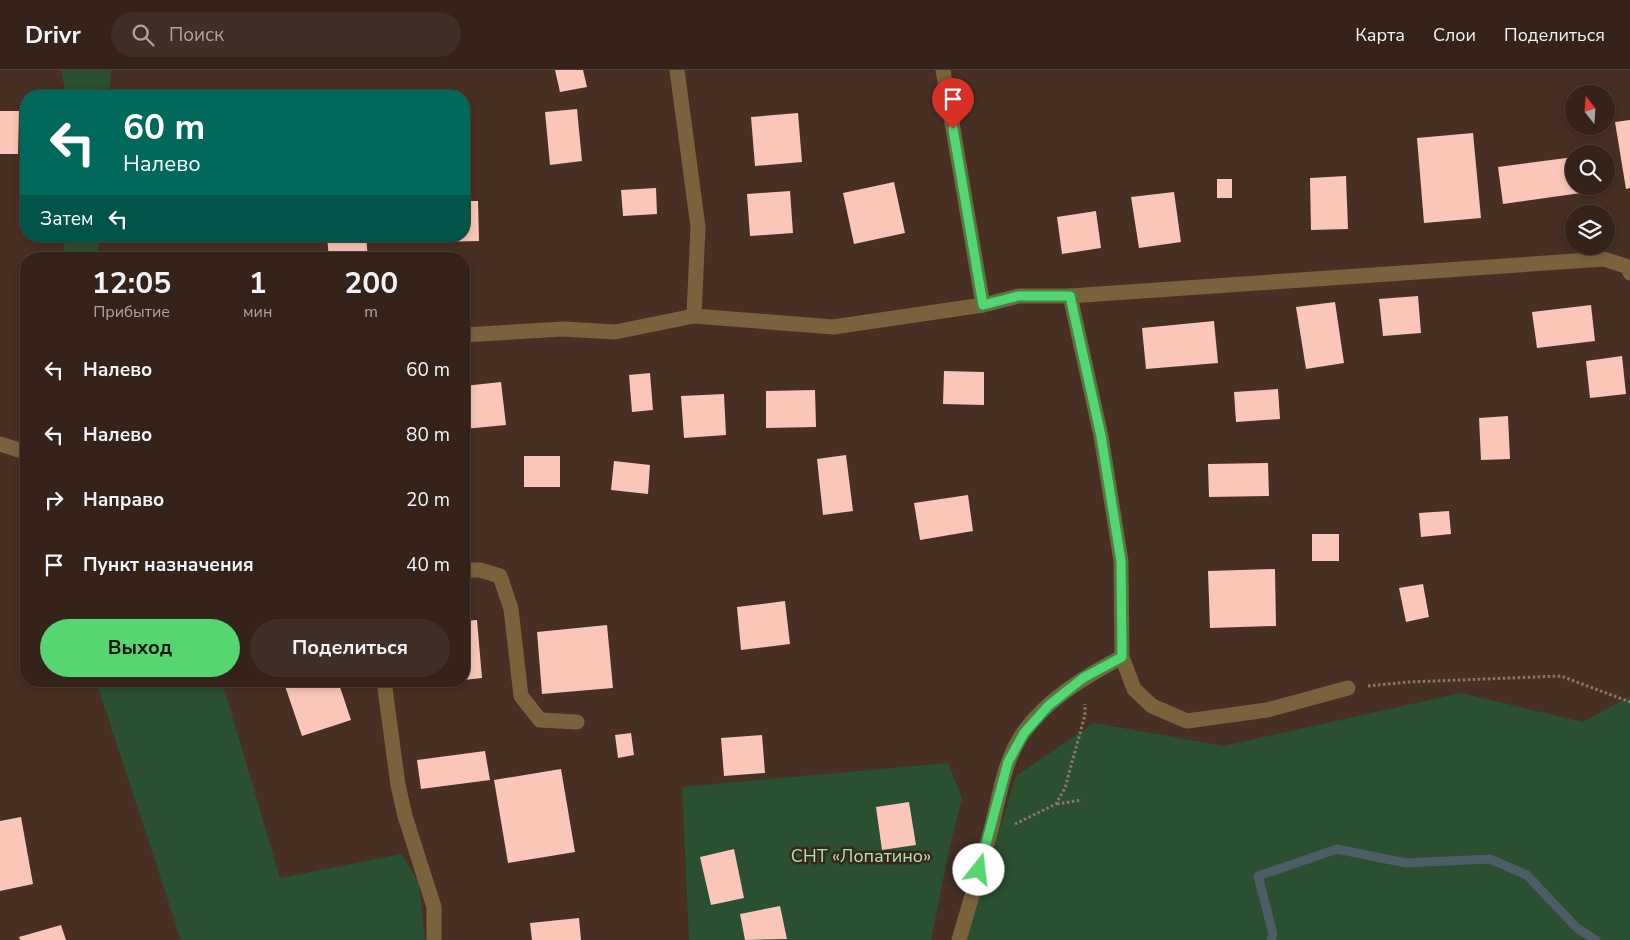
<!DOCTYPE html>
<html lang="ru">
<head>
<meta charset="utf-8">
<style>
	:root { --surface:#35231a; --page:#402f27; --text:#f1f3f6; --muted:#aaa4a2; --line:#4f4039; --accent:#56d671 }
	body { margin:0; font-family:"Nunito Sans",sans-serif; background:var(--page); color:var(--text); height:100vh; display:flex; flex-direction:column; font-size:19px; white-space:nowrap }
	* { box-sizing:border-box; margin:0 }
	p { font-size:16px; color:var(--muted) }
	.icon { flex:none; width:28px; height:28px; fill:none; stroke:currentColor; stroke-width:2; stroke-linecap:round; stroke-linejoin:round }
	.map { position:relative; flex:1; overflow:hidden }
	.details { position:absolute; left:20px; top:182px; width:450px; height:435px; display:flex; flex-direction:column; background:var(--surface); border-radius:20px; box-shadow:0 2px 8px #0003,0 0 0 1px var(--line) }
	.details>* { flex:none }
	.top-card { position:absolute; left:20px; top:20px; width:450px; height:152px; border-radius:20px; box-shadow:0 2px 8px #0003,0 0 0 1px var(--line); background:#00695c; color:#fff; overflow:hidden }
	.needle { width:32px; rotate:343deg }
	.tools { position:absolute; left:1565px; top:15px; display:grid; gap:10px }
	.tools a { display:grid; place-items:center; width:50px; height:50px; border-radius:50%; background:var(--surface); box-shadow:0 2px 8px #0003,0 0 0 1px var(--line); font-size:25px }
	.pin { position:absolute; display:grid; place-items:center; width:42px; height:42px; color:#fff; margin:-51px -21px; border-radius:50% 50% 50% 0; rotate:-45deg; box-shadow:0 0 5px #0007 }
	.pin .icon { rotate:45deg }
	.me { position:absolute; width:55px; margin:-28px; rotate:16deg; stroke-linejoin:round; filter:drop-shadow(0 0 4px #0008) }
	.turn { display:flex; align-items:center; gap:18px; height:105px; padding:0 20px; font-size:22px }
	.turn .icon { width:65px; height:65px; stroke-width:2.5 }
	.turn b { display:block; font-size:35px; line-height:42px }
	.then { display:flex; align-items:center; height:48px; padding:0 20px; background:#0003; gap:10px; font-size:19px }
	.eta { display:flex; justify-content:space-evenly; align-items:center; height:85px; text-align:center }
	.eta b { font-size:30px; font-weight:700; line-height:35px }
	.cta { display:flex; gap:10px; margin-top:auto; padding:10px 20px }
	.cta a { flex:1; height:58px; border-radius:30px; background:var(--accent); color:#111; font-size:20px; font-weight:700; line-height:58px; text-align:center }
	.cta a+a { background:var(--page); color:var(--text) }
	ul { padding:0; list-style:none }
	li { display:flex; align-items:center; gap:15px; height:65px; padding:0 20px }
	li div { flex:1 }
	li b { display:block; font-size:19px }
	li em { font-style:normal }
	header { display:flex; align-items:center; gap:30px; box-sizing:border-box; height:70px; padding:0 25px; background:var(--surface); border-bottom:1px solid var(--line) }
	header strong { font-size:24px }
	nav { display:flex; gap:28px; margin-inline-start:auto; font-size:18px }
	.search { width:350px; height:45px; background:var(--page); display:flex; align-items:center; gap:12px; box-sizing:border-box; padding:0 18px; border-radius:28px; color:var(--muted); font-size:19px }
	.map>svg:first-child { display:block }
	.green { fill:#2a4f31 }
	.lines { fill:none; stroke-linecap:round; stroke-linejoin:round }
	.stream { stroke:#4c5d65; stroke-width:9 }
	.building { fill:#f9c6b7 }
	.path { stroke:#8b766c; stroke-width:3; stroke-dasharray:2.5 2.5; stroke-linecap:butt }
	.minor { stroke:#7a633c; stroke-width:15 }
	.route-casing { stroke:#388b49; stroke-width:12 }
	.route { stroke:#56d671; stroke-width:9 }
	.labels { text-anchor:middle; stroke-width:5; stroke-linejoin:round; paint-order:stroke }
	.park-label { font-size:18px; fill:#a4eaaf; stroke:#3c2519 }
</style>
</head>
<body>
<header>
<strong>Drivr</strong>
<div class="search"><svg class="icon" aria-label="search" viewBox="0 0 24 24"><circle cx="10" cy="10" r="6"/><path d="M15 15l6 6"/></svg>Поиск</div>
<nav><a>Карта</a><a>Слои</a><a>Поделиться</a></nav>
</header>
<div class="map">
<svg width="1630" height="870" viewBox="0 0 1630 870">
	<rect width="100%" height="100%" fill="#472f23"/>
	<!-- green -->
	<g class="green">
		<polygon points="61,0 111,0 109,26 66,26"/>
		<polygon points="66,166 99,166 97,189 61,189"/>
		<polygon points="96,611 222,611 280,808 401,784 419,812 425,870 181,870"/>
		<polygon points="1461,623 1583,652 1630,626 1630,870 965,870 1016,706 1094,653 1224,676"/>
		<polygon points="948,693 962,728 949,781 931,870 689,870 682,717"/>
	</g>
	<g class="lines">
		<!-- stream -->
		<polyline class="stream" points="1271,870 1273,864 1258,806 1337,779 1406,793 1490,789 1527,805 1577,858 1596,870"/>
	</g>
	<!-- building -->
	<g class="building">
		<polygon points="555,0 583,0 587,17 560,22"/>
		<polygon points="577,39 582,91 550,95 545,42"/>
		<polygon points="0,41 19,41 18,84 0,84"/>
		<polygon points="798,43 802,92 755,96 751,47"/>
		<polygon points="1630,50 1630,118 1626,119 1615,52"/>
		<polygon points="1473,63 1481,148 1424,153 1417,68"/>
		<polygon points="1574,87 1574,116 1580,116 1581,123 1503,134 1498,97"/>
		<polygon points="1346,106 1348,159 1311,160 1310,108"/>
		<rect x="1217" y="109" width="15" height="19"/>
		<polygon points="894,112 905,163 854,174 843,123"/>
		<polygon points="656,118 657,144 623,146 621,120"/>
		<polygon points="790,121 793,163 750,166 747,124"/>
		<polygon points="1174,122 1181,172 1139,178 1131,127"/>
		<polygon points="464,131 478,131 479,171 396,173 396,166 464,166"/>
		<polygon points="1096,141 1101,178 1062,184 1057,147"/>
		<polygon points="327,166 366,166 368,189 329,189"/>
		<polygon points="275,186 275,189 246,189 246,187"/>
		<polygon points="1418,226 1421,263 1383,266 1379,229"/>
		<polygon points="1335,232 1344,293 1306,299 1296,237"/>
		<polygon points="1591,235 1595,271 1537,278 1532,242"/>
		<polygon points="1214,251 1218,293 1146,299 1142,258"/>
		<polygon points="1622,286 1626,324 1590,328 1586,291"/>
		<polygon points="944,301 984,302 984,335 943,334"/>
		<polygon points="650,303 653,340 632,342 629,305"/>
		<polygon points="501,312 506,355 464,359 464,316"/>
		<polygon points="1278,319 1280,349 1236,352 1234,322"/>
		<polygon points="815,320 816,357 766,358 766,321"/>
		<polygon points="724,324 726,365 684,368 681,326"/>
		<polygon points="1508,346 1510,389 1481,390 1479,348"/>
		<polygon points="846,385 853,441 823,445 817,389"/>
		<rect x="524" y="386" width="36" height="31"/>
		<polygon points="614,391 650,395 648,424 611,420"/>
		<polygon points="1268,393 1269,426 1209,427 1208,394"/>
		<polygon points="968,425 973,461 920,470 914,433"/>
		<polygon points="1449,441 1451,464 1421,467 1419,443"/>
		<rect x="1312" y="464" width="27" height="27"/>
		<polygon points="1275,499 1276,556 1210,558 1208,501"/>
		<polygon points="1423,514 1429,547 1406,552 1399,518"/>
		<polygon points="785,531 790,574 741,580 737,537"/>
		<polygon points="477,550 482,608 464,610 464,551"/>
		<polygon points="607,555 613,618 542,624 537,562"/>
		<polygon points="299,611 338,611 351,650 302,666 285,616"/>
		<polygon points="631,663 634,685 618,688 615,665"/>
		<polygon points="762,665 765,703 724,706 721,668"/>
		<polygon points="485,681 490,710 421,719 417,690"/>
		<polygon points="561,699 575,782 508,793 494,710"/>
		<polygon points="909,732 916,775 882,780 876,737"/>
		<polygon points="21,747 33,814 0,821 0,751"/>
		<polygon points="734,779 744,828 711,835 700,787"/>
		<polygon points="780,836 787,869 745,870 740,844"/>
		<polygon points="579,848 581,870 532,870 530,853"/>
		<polygon points="61,855 66,870 20,870 19,867"/>
	</g>
	<g class="lines">
		<!-- path -->
		<g class="path">
			<polyline points="1368,616 1409,612 1561,606 1630,632"/>
			<polyline points="1057,734 1082,730"/>
			<polyline points="1015,754 1056,734 1065,718 1085,645 1085,634"/>
		</g>
		<!-- minor -->
		<g class="minor">
			<polyline points="677,0 698,157 694,246"/>
			<polyline points="943,0 983,235"/>
			<polyline points="1070,226 1101,366 1121,491 1122,587"/>
			<polyline points="464,265 563,259 615,262 694,246 833,257 983,235 1019,226 1070,226 1604,189 1628,197 1630,203"/>
			<polyline points="0,374 19,380 26,381"/>
			<polyline points="464,500 480,500 500,506 511,539 521,626 540,650 577,652"/>
			<polyline points="384,611 398,715 405,746 434,837 434,870"/>
			<path d="M959,870c10,-35 21,-71 31,-106 9,-34 13,-72 33,-101 24,-34 63,-57 99,-76l12,32 18,17 35,15 80,-11 81,-22"/>
		</g>
	</g>
	<g class="lines">
		<defs>
			<polyline id="route" points="953,59 983,235 1018,226 1070,226 1101,366 1121,491 1122,587 1083,608 1048,636 1024,663 1008,692 979,800"/>
		</defs>
		<!-- route casing -->
		<use href="#route" class="route-casing"/>
		<!-- route -->
		<use href="#route" class="route"/>
	</g>
	<g class="labels">
		<!-- park labels -->
		<g class="park-label">
			<text x="861" y="792">СНТ «Лопатино»</text>
		</g>
	</g>
</svg>
<div class="tools">
<a><svg class="needle" viewBox="-14 -14 28 28"><path d="M0-13l5 13h-10z" fill="#e53935"/><path d="M0 13l5-13h-10z" fill="#aaa4a2"/></svg></a>
<a><svg class="icon" aria-label="search" viewBox="0 0 24 24"><circle cx="10" cy="10" r="6"/><path d="M15 15l6 6"/></svg></a>
<a><svg class="icon" aria-label="layers" viewBox="0 0 24 24"><path d="M12 4l9 5-9 5-9-5zM3 14l9 5 9-5"/></svg></a>
</div>
<div class="pin" style="left:953px;top:59px;background:#d93025"><svg class="icon" aria-label="arrive" viewBox="0 0 24 24"><path d="M6 21V4h12l-3 4 3 4H6"/></svg></div>
<svg class="me" style="left:979px;top:800px" viewBox="-20 -20 40 40"><circle r="19" fill="#fff"/><path d="M0-13L10 11 0 6-10 11z" fill="#56d671"/></svg>
<div class="top-card">
<div class="turn"><svg class="icon" aria-label="left" viewBox="0 0 24 24"><path d="M17 20v-9H6M10 6l-5 5 5 5"/></svg><div><b>60 m</b>Налево</div></div>
<div class="then">Затем<svg class="icon" aria-label="left" viewBox="0 0 24 24"><path d="M17 20v-9H6M10 6l-5 5 5 5"/></svg></div>
</div>
<section class="details">
<div class="eta">
<div><b>12:05</b><p>Прибытие</p></div>
<div><b>1</b><p>мин</p></div>
<div><b>200</b><p>m</p></div>
</div>
<ul>
<li><svg class="icon" aria-label="left" viewBox="0 0 24 24"><path d="M17 20v-9H6M10 6l-5 5 5 5"/></svg><div><b>Налево</b></div><em>60 m</em></li>
<li><svg class="icon" aria-label="left" viewBox="0 0 24 24"><path d="M17 20v-9H6M10 6l-5 5 5 5"/></svg><div><b>Налево</b></div><em>80 m</em></li>
<li><svg class="icon" aria-label="right" viewBox="0 0 24 24"><path d="M7 20v-9h11M14 6l5 5-5 5"/></svg><div><b>Направо</b></div><em>20 m</em></li>
<li><svg class="icon" aria-label="arrive" viewBox="0 0 24 24"><path d="M6 21V4h12l-3 4 3 4H6"/></svg><div><b>Пункт назначения</b></div><em>40 m</em></li>
</ul>
<div class="cta"><a>Выход</a><a>Поделиться</a></div>
</section>
</div>
</body>
</html>
